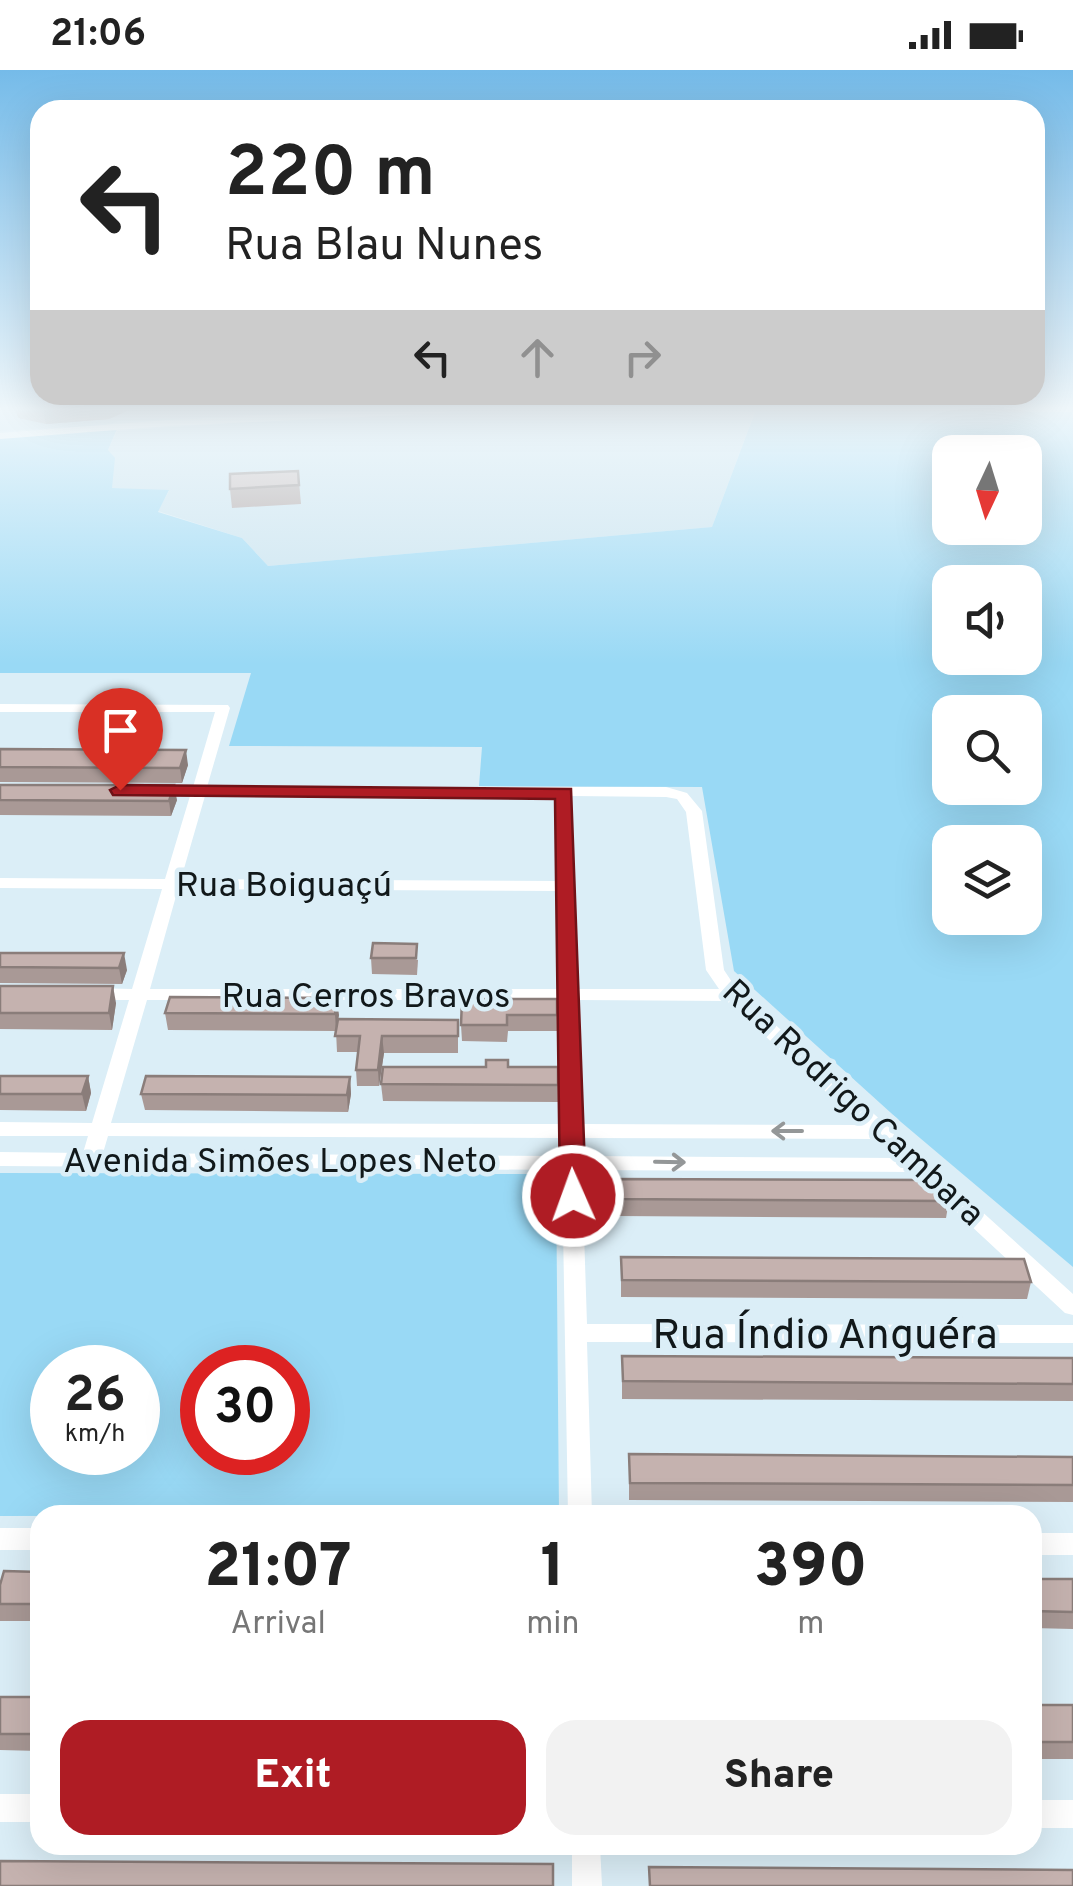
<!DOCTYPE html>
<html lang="en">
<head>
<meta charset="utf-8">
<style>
	:root { --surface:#fff; --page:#f2f2f2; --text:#222; --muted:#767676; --accent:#af1c24 }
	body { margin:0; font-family:Overpass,sans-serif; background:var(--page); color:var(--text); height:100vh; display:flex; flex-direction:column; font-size:38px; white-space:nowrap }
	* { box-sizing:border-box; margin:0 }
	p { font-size:32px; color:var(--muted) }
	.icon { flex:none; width:55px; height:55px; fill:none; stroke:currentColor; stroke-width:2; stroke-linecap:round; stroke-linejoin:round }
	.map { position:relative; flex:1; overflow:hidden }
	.panel { position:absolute; left:30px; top:1435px; width:1012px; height:350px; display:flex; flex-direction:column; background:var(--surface); border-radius:30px; box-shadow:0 10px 40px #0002 }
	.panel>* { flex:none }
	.banner { position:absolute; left:30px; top:30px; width:1015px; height:305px; border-radius:30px; box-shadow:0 10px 40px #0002; background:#fff; color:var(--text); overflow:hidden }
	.needle { width:65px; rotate:184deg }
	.fabs { position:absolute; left:932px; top:365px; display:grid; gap:20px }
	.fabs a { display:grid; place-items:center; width:110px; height:110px; border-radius:20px; background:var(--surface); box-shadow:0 10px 40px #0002; font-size:50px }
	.speed { position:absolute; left:30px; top:1275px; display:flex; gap:20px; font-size:50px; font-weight:700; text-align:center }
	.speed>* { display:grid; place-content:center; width:130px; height:130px; border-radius:50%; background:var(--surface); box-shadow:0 10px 40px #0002; line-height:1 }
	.speed small { font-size:25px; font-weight:400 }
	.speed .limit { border:15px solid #d22; background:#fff; color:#111 }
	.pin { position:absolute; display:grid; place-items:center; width:85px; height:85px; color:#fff; margin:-102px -42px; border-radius:50% 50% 50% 0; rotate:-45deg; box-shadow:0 0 10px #0007 }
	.pin .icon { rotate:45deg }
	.me { position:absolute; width:110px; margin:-55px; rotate:358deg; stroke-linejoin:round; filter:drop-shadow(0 0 8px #0008) }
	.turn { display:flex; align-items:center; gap:35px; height:210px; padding:0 30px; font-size:45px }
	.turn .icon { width:130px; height:130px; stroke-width:2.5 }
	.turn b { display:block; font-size:70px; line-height:85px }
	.lanes { display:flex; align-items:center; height:95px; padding:0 30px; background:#0003; justify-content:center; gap:50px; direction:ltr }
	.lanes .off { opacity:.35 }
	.eta { display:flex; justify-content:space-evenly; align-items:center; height:170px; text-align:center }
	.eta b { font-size:60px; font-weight:800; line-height:70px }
	.primary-button { display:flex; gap:20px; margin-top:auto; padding:20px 30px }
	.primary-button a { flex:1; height:115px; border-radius:30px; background:var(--accent); color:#fff; font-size:40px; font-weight:800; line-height:115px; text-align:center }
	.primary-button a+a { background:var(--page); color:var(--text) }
	.status { display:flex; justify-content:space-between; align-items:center; height:70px; padding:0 50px; background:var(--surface); direction:ltr }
	.status svg { height:28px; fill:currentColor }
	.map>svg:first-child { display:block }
	.built { fill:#c8e3ef }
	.green { fill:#99d9f5; fill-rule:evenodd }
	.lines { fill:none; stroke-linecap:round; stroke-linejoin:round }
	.minor { fill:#fff; fill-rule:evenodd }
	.wall { fill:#a99996 }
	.shaded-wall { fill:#8a7d7a }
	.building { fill:#c5b2af; stroke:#8a7d7a; stroke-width:2.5 }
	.oneway { stroke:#949798 }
	.route { fill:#af1c24; stroke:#721217; stroke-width:2.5 }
	.labels { text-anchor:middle; stroke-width:9; stroke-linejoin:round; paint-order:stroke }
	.street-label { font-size:35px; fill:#11181a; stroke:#dbeef7 }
	.near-street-label { font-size:42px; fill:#11181a; stroke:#dbeef7 }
</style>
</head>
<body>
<div class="status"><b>21:06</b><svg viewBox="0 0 49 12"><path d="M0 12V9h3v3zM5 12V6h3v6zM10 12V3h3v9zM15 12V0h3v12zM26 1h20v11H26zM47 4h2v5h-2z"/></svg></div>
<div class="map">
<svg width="1073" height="1816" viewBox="0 0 1073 1816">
	<rect width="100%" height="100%" fill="#dbeef7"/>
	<!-- built -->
	<g class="built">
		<polygon points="0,340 364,340 118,351 109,355 0,361"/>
		<polygon points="548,340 755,341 712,457 268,496 242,468 158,441 169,421 112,418 108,380 117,361 292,349"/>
	</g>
	<!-- green -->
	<g class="green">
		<path d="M729,340l344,2v855l-172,-145 -167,-151 -32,-184 -223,-1 3,-39 -253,-1 22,-73h-251v-235l117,-9 -9,21 7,8 -3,30 57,2 -11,22 84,26 26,28 444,-39 43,-115zM950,382h75v76h-75zM950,512h75v76h-75zM950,642h75v76h-75zM950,772h75v76h-75z"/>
		<path d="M0,1103l556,1 3,341 -559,1zM52,1298h86v84h-86zM202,1298h86v84h-86z"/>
	</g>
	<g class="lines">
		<!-- minor -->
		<g class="minor">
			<polygon points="389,340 450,340 445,343 168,356 0,369 0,363 168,350"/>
			<path d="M0,634l228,1 2,3 -23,79h459l21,6 15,18 22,159 14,21 335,303v21l-8,-2 -152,-141 -331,-2 5,154 486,1v18l-486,-1 5,173h-24l-6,-345 -562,-4v-14l83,1 5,-17h-88v-14l92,1 37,-123h-39l-9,-6 9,-6 42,1 30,-100 -162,-1v-10l165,1 25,-83h-34l-8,-5 8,-5 37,1 22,-75h-215zM205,726h352l1,85 -377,-2zM572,726l94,1 11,2 9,13 20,158 13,19h-142zM178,819l380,2 2,98h-410zM147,930h413l2,124 -451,-1zM577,930l150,1 135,124 -281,-1zM108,1066l454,2v18l-459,-3zM581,1068l296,1 21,19 -316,-2z"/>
			<rect x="0" y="1458" width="40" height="22"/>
			<rect x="1032" y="1463" width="41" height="22"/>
			<rect x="0" y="1724" width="40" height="28"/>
			<rect x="1032" y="1730" width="41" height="28"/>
			<polygon points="572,1775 600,1775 602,1816 572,1816"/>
		</g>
	</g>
	<!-- wall -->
	<g class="wall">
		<polygon points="16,340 129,340 109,349 46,354 18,348"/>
		<polygon points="298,401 301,434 232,438 230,419"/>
		<polygon points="0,679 188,695 182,713 0,712"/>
		<polygon points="0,715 177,730 171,746 0,745"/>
		<polygon points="373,873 418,890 417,905 372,904 371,888"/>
		<polygon points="0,883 127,900 122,914 0,913"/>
		<polygon points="0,916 116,933 112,960 0,959"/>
		<polygon points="557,929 557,961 508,961 507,972 462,971 461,955"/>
		<polygon points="165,943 339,945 338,949 458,950 458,983 384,983 379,1016 357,1016 356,1000 358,982 337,982 336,961 168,960"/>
		<polygon points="508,997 558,997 558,1032 383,1031 381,1014"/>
		<polygon points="0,1006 88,1006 91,1023 86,1041 0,1040"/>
		<polygon points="350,1007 351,1024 348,1042 145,1040 141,1024"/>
		<polygon points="615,1109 949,1131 946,1148 616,1146"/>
		<polygon points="621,1187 1031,1212 1027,1229 621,1227"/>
		<polygon points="622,1286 1073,1288 1073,1331 622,1329"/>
		<polygon points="629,1384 1073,1387 1073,1432 629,1430"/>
		<polygon points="40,1502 40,1551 0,1551 0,1534"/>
		<polygon points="1032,1509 1073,1509 1073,1559 1032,1558"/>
		<polygon points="0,1627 40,1627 40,1681 0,1680"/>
		<rect x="1032" y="1635" width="41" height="54"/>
	</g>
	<!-- shaded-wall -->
	<g class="shaded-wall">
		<polygon points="43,340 129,340 109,349 46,354"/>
		<polygon points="186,680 188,695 182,713 180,698"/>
		<polygon points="174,715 177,730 171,746 169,731"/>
		<polygon points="124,883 127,900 122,914 119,898"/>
		<polygon points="113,916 116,933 112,960 109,943"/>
		<polygon points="337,928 339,945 336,961 335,944"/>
		<polygon points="382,966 384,983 379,1016 378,1000"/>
		<polygon points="88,1006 91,1023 86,1041 82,1024"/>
		<polygon points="350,1007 351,1024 348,1042 347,1025"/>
	</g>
	<!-- building -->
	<g class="building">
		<polygon points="298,401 299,415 230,419 230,404"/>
		<polygon points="0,679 186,680 180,698 0,697"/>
		<polygon points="0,715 174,715 169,731 0,730"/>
		<polygon points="373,873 417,874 416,888 371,888"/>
		<polygon points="0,883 124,883 119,898 0,897"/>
		<polygon points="0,916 113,916 109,943 0,943"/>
		<polygon points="170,927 337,928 335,944 165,943"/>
		<polygon points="462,929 557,929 557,945 507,945 507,955 461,955"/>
		<polygon points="338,949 458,950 458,966 382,966 378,1000 356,1000 360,966 335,966"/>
		<polygon points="486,990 508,990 508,997 558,997 558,1015 381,1014 383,997 486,997"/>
		<polygon points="0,1006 88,1006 82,1024 0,1024"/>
		<polygon points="146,1006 350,1007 347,1025 141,1024"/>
		<polygon points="615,1109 938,1110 946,1117 949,1131 616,1129"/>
		<polygon points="621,1187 1024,1189 1031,1212 622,1210"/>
		<polygon points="622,1286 1073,1288 1073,1314 623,1311"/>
		<polygon points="629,1384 1073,1387 1073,1415 630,1413"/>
		<polygon points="4,1501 40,1502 40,1534 0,1534 0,1515"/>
		<polygon points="1032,1509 1073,1509 1073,1542 1032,1541"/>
		<rect x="0" y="1627" width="40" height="37"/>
		<rect x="1032" y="1635" width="41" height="37"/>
		<polygon points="0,1791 553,1794 553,1816 0,1816"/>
		<polygon points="649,1797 1073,1800 1073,1816 650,1816"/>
	</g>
	<!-- one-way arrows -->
	<defs><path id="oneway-shaft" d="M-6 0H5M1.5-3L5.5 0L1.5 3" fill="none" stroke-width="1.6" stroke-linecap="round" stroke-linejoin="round" transform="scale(2.5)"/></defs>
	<g class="oneway">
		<use href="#oneway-shaft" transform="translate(787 1061) rotate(-180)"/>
		<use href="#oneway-shaft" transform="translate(670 1092) rotate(1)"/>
	</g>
	<!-- sky -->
	<linearGradient id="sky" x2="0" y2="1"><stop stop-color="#75bbe9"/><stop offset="0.57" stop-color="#eff7fb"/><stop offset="1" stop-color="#eff7fb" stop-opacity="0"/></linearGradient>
	<rect width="1073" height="594" fill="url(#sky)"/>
	<!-- route -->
	<polygon class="route" points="120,715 571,719 586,1126 582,1132 564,1132 560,1126 555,729 113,725 110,720"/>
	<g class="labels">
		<!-- street labels -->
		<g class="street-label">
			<text x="284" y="826">Rua Boiguaçú</text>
			<text x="366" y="937">Rua Cerros Bravos</text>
			<text transform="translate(854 1032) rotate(43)" y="12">Rua Rodrigo Cambara</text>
			<text x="280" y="1102">Avenida Simões Lopes Neto</text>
		</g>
		<!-- near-street labels -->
		<g class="near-street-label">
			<text x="825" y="1278">Rua Índio Anguéra</text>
		</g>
	</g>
</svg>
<div class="fabs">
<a><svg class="needle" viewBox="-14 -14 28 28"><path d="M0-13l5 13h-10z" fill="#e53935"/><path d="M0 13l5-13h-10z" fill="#767676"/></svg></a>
<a><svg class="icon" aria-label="sound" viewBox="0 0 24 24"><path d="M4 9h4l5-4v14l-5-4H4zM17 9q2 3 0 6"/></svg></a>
<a><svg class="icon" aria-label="search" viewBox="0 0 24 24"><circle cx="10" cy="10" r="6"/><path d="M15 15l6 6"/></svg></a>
<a><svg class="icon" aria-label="layers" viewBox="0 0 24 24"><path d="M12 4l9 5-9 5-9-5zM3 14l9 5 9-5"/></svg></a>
</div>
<div class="speed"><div>26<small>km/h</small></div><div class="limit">30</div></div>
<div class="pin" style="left:120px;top:720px;background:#d93025"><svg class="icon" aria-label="arrive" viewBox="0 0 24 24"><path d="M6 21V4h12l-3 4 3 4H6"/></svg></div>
<svg class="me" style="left:573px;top:1126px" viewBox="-20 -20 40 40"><circle r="17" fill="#af1c24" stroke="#fff" stroke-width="3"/><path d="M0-11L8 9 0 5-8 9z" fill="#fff"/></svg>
<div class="banner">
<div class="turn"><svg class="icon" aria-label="left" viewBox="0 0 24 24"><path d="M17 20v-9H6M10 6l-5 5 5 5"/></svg><div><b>220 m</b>Rua Blau Nunes</div></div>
<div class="lanes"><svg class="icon" aria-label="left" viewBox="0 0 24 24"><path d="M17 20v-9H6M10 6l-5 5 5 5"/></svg><svg class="icon off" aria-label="ahead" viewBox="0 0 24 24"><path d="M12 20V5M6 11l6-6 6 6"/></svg><svg class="icon off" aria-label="right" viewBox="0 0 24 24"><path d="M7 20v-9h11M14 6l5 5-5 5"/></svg></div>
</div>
<section class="panel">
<div class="eta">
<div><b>21:07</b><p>Arrival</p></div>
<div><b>1</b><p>min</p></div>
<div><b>390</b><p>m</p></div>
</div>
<div class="primary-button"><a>Exit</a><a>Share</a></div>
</section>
</div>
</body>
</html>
